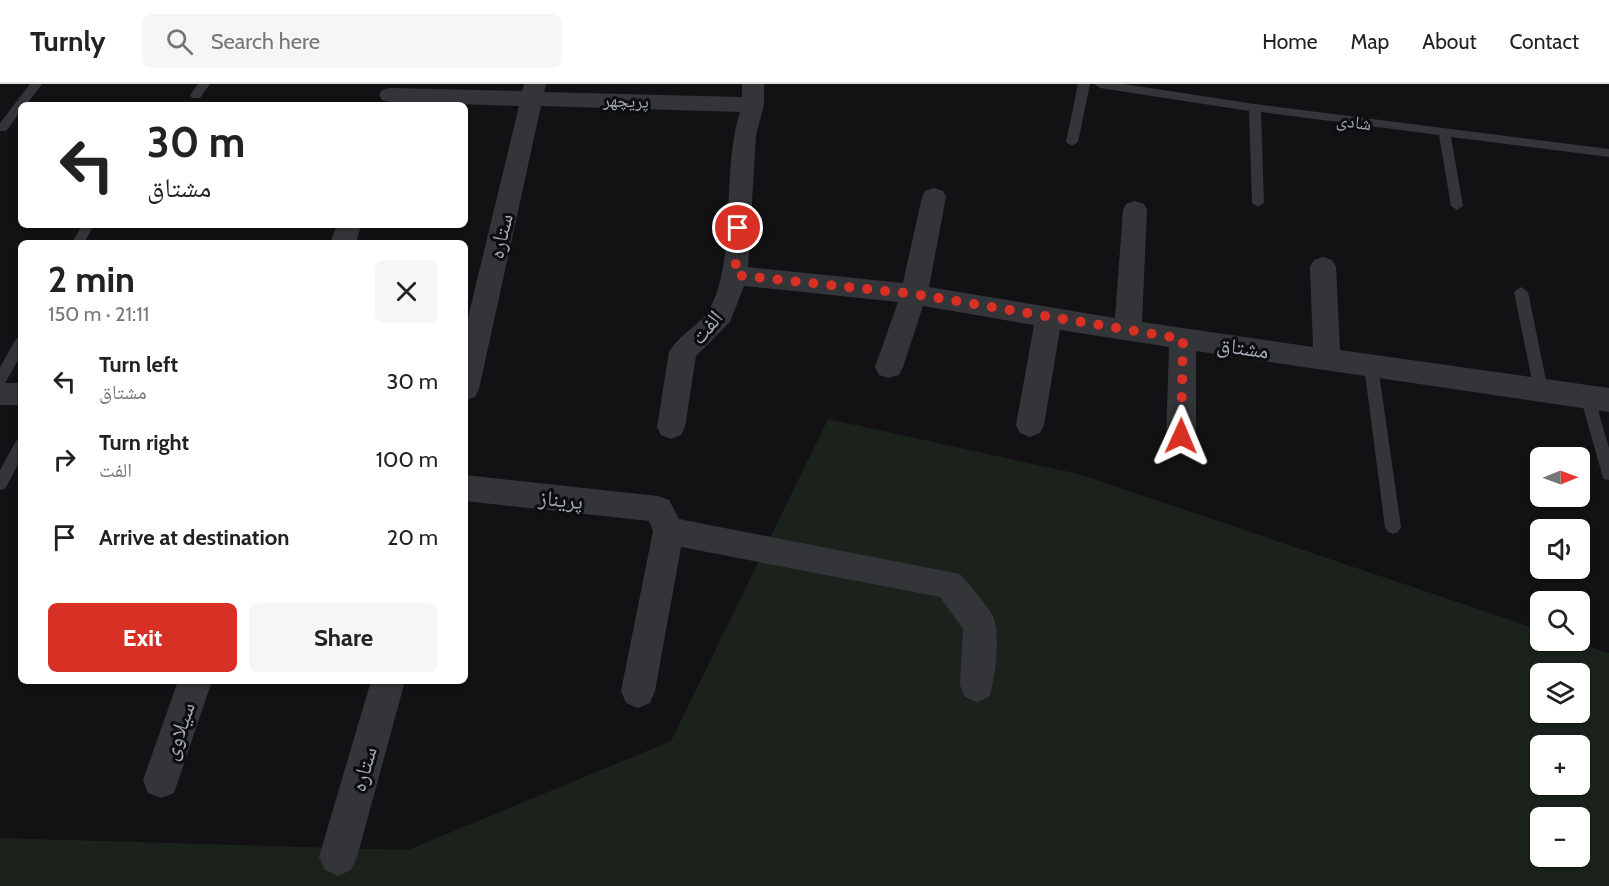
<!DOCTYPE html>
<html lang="en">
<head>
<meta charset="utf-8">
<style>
	:root { --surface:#fff; --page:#f6f6f6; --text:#222; --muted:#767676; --line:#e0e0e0; --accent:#d93025 }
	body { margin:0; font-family:Cabin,"Noto Naskh Arabic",sans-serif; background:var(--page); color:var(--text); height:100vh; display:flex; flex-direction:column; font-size:22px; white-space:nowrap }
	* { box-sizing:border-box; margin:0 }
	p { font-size:20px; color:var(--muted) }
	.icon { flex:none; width:33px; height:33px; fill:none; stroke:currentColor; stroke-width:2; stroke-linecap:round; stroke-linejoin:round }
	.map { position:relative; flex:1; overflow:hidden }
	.drawer { position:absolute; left:18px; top:156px; width:450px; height:444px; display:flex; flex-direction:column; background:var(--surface); border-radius:9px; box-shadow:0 2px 4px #0004 }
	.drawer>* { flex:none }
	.hud { position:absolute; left:18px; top:18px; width:450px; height:126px; border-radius:9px; box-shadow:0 2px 4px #0004; background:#fff; color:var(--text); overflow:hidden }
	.needle { width:39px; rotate:89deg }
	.fabs { position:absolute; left:1530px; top:363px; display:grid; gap:12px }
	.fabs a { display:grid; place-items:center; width:60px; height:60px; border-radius:9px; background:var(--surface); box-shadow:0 2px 4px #0004; font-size:30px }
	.pin { position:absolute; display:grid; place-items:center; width:51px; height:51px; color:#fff; margin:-26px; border:3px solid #fff; border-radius:50%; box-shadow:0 2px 6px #0007 }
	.me { position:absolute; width:66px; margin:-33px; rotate:1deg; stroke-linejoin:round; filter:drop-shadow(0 0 4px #0008) }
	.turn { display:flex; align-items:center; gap:21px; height:126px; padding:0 30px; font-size:27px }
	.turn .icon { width:78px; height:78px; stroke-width:2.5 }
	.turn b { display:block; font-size:42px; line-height:51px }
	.round { display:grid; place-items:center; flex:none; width:63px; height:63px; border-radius:9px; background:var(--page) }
	.head { display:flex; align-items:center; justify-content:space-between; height:102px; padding:0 30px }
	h1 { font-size:36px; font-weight:700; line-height:45px }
	.cta { display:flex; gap:12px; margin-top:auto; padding:12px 30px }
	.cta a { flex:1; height:69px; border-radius:9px; background:var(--accent); color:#fff; font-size:24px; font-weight:700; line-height:69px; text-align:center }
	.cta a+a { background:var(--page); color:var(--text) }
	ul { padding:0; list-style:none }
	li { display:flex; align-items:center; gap:18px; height:78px; padding:0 30px }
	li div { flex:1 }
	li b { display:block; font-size:22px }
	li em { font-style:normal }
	header { display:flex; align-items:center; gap:36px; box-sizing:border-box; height:84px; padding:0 30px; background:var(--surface); border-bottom:2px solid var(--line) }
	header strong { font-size:28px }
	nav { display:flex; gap:33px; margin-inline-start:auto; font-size:21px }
	.search { width:420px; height:54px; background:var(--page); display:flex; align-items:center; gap:15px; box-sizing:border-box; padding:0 21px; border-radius:9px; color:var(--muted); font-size:22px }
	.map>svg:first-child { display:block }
	.green { fill:#1a221b; fill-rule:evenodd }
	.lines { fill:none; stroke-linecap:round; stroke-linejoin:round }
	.service { fill:#333539; fill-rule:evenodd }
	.minor { fill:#333539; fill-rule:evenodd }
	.route { stroke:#d93025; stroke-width:10; stroke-dasharray:0 18 }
	.labels { text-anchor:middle; stroke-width:6; stroke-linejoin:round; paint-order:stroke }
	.far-street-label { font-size:18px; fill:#a3aab5; stroke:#0d0d0f }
	.street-label { font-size:22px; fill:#a3aab5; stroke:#0d0d0f }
</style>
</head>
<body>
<header>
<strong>Turnly</strong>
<div class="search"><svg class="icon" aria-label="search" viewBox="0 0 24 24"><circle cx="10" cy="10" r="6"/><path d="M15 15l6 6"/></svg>Search here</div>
<nav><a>Home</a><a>Map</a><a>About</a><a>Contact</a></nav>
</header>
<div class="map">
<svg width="1609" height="802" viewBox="0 0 1609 802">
	<rect width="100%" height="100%" fill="#121214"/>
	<!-- green -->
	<path class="green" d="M828,335l251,55 461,156v10l31,1 38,12v233h-1609v-48l408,12 263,-109zM1540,590h40v38h-40zM1540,662h40v38h-40zM1540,734h40v38h-40z"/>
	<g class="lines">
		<!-- service -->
		<g class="service">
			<polygon points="30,0 42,0 26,21 21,21 21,27 6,47 0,47 0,39"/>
			<polygon points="198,0 210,0 200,14 192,14 190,11"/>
			<polygon points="1078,0 1090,0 1078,58 1072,62 1066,58"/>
			<polygon points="1094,0 1123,0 1255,20 1609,65 1609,73 1451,53 1463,122 1457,126 1451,122 1439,51 1261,28 1264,119 1258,123 1252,119 1249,27 1100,4"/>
			<polygon points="82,141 94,141 84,159 72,159"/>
			<polygon points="1521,203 1528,208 1548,306 1541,312 1534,306 1514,208"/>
			<polygon points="21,254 21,271 5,299 0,301 0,283 16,255"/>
			<polygon points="1371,276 1378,282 1401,443 1398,448 1393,450 1388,448 1385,443 1364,282"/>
			<polygon points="1587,306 1594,312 1609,364 1609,396 1604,395 1602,390 1580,312"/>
			<polygon points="21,355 21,375 5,405 0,406 0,386 16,357"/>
		</g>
		<!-- minor -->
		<g class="minor">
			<path d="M524,0h22l-2,8 198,5v-13h22v21l-8,30 -8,132 155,16 19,-86 3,-6 9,-3 9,3 3,6 -17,90 186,31 8,-108 3,-6 9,-3 9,3 3,6 -5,112 171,25 -3,-80 4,-7 9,-3 9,3 4,7 4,83 269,38v24l-413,-61v85l-5,9 -10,3 -10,-3 -5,-9 3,-89 -109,-17 -16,95 -4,8 -10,4 -10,-4 -4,-8 18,-100 -111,-19 -20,61 -4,8 -10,3 -10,-3 -4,-8 23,-65 -154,-16 -14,36 -34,34 -11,71 -4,8 -10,4 -10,-4 -4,-8 12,-75c10,-18 32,-27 41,-44 27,-50 11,-137 30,-196l-199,-6 -62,283 -4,8 -10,3v-70l54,-224 -129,-4 -8,-2 -3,-5 3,-5 8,-2 132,3z"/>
			<polygon points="337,141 361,141 356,159 330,159"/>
			<rect x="0" y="299" width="21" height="22"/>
			<path d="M465,391l193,21 11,4 10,19 281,55c11,13 23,26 32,40 9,16 4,66 -3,83l-12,5 -12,-5 -5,-12 3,-56 -23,-32 -259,-50 -26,144 -5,12 -12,5 -12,-5 -5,-12 32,-160 -4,-10 -184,-20z"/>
			<polygon points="178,597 212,597 174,709 161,714 148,709 143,696"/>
			<polygon points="371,597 405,597 357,773 351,786 338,792 325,786 319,773"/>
		</g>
	</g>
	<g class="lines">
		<!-- route -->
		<polyline class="route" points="738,144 735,191 914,210 1183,255 1181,352"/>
	</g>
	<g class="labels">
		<!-- far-street labels -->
		<g class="far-street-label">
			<text transform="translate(626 17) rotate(2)" y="6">پریچهر</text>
			<text transform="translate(1354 38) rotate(8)" y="6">شادی</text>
		</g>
		<!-- street labels -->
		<g class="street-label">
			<text transform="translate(500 152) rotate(-77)" y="8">ستاره</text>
			<text transform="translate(706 243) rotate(-50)" y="8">الفت</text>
			<text transform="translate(1243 263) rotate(8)" y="8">مشتاق</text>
			<text transform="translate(561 415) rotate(6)" y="8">پریناز</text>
			<text transform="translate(178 647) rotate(-71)" y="8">سیلاوی</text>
			<text transform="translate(363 685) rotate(-74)" y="8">ستاره</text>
		</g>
	</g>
</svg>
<div class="fabs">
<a><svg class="needle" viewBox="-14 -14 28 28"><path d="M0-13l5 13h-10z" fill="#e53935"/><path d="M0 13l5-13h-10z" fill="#767676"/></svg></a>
<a><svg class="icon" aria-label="sound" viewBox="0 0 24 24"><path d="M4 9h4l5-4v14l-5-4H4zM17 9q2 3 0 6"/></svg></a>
<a><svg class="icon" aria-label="search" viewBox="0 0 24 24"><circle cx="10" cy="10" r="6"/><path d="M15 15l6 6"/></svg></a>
<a><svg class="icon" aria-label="layers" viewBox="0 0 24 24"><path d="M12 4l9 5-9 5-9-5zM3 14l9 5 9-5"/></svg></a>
<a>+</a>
<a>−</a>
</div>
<div class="pin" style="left:738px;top:144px;background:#d93025"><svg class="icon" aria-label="arrive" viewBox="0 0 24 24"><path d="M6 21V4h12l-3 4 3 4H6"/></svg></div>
<svg class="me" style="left:1181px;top:352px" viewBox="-20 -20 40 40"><path d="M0-17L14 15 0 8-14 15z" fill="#d93025" stroke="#fff" stroke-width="4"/></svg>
<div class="hud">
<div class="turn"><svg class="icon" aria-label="left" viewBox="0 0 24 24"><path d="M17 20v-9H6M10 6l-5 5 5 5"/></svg><div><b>30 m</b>مشتاق</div></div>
</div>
<section class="drawer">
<div class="head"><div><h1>2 min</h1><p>150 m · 21:11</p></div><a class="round"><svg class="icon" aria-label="close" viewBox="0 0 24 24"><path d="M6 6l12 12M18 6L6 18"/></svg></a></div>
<ul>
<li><svg class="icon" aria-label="left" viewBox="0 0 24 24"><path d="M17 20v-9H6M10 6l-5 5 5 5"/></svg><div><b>Turn left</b><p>مشتاق</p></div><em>30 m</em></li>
<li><svg class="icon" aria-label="right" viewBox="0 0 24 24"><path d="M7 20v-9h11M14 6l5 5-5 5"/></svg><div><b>Turn right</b><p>الفت</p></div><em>100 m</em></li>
<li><svg class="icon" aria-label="arrive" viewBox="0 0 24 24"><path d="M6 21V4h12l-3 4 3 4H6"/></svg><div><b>Arrive at destination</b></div><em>20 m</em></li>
</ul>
<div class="cta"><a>Exit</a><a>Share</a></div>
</section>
</div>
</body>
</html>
